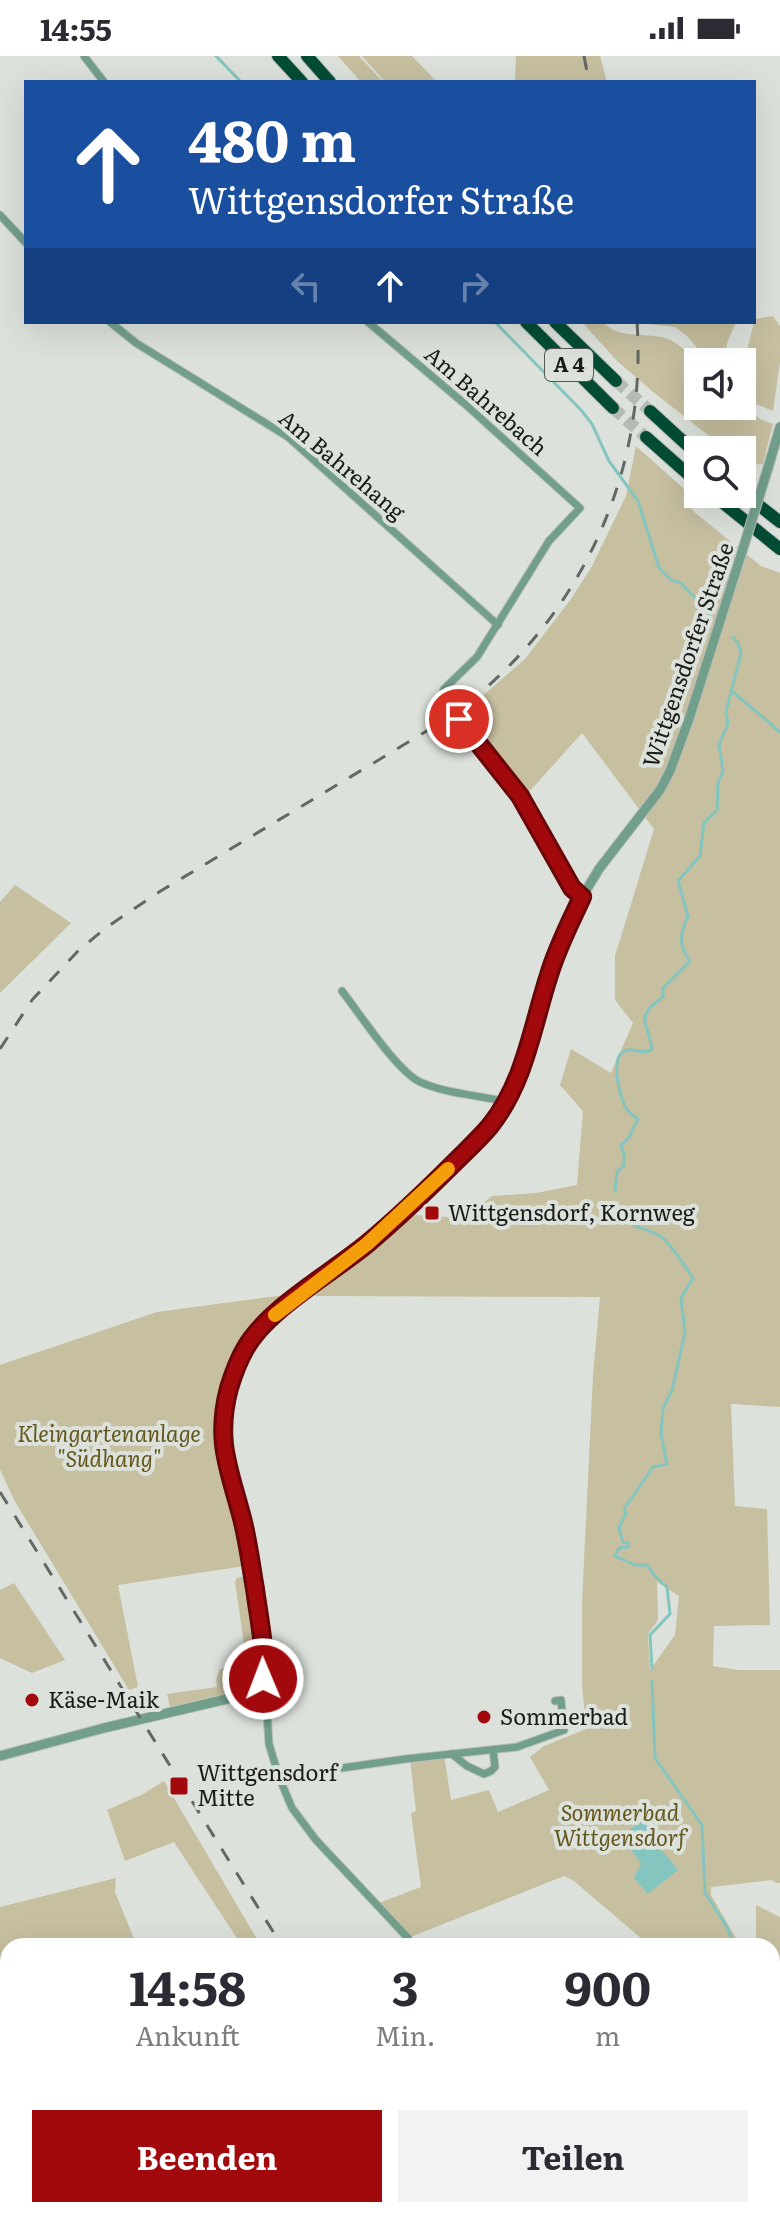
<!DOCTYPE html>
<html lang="de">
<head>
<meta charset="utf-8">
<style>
	:root { --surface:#fff; --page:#f2f2f3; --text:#2b2b33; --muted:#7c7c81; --accent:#a2090c }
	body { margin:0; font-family:Literata,serif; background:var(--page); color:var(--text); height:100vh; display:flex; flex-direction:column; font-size:30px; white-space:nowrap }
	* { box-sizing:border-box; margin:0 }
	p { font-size:26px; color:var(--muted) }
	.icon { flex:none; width:44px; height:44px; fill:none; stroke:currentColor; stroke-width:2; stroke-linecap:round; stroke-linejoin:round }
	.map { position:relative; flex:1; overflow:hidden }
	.sheet { position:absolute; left:0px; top:1882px; width:780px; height:280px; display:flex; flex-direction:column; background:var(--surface); border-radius:24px 24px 0 0; box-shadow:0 8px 32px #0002 }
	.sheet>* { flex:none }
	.top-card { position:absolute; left:24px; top:24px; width:732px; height:244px; border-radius:0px; box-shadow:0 8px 32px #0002; background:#1a4fa0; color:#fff; overflow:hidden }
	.tools { position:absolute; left:684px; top:292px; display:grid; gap:16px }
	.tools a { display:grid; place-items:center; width:72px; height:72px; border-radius:0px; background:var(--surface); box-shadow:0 8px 32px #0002; font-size:40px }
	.pin { position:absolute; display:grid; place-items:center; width:68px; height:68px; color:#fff; margin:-34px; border:4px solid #fff; border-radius:50%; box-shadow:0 2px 8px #0007 }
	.me { position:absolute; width:88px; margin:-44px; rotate:359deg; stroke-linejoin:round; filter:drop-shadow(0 0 6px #0008) }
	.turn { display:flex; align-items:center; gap:28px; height:168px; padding:0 32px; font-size:36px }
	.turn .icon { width:104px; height:104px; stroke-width:2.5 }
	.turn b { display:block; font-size:56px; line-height:68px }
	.lanes { display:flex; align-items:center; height:76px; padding:0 32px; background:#0003; justify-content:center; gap:40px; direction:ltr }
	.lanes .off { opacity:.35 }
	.eta { display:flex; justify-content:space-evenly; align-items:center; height:136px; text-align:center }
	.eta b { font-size:48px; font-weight:700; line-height:56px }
	.action { display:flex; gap:16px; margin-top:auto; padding:16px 32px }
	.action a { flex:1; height:92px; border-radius:0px; background:var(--accent); color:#fff; font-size:32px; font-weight:700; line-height:92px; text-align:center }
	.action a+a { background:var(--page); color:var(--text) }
	.status { display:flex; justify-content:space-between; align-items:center; height:56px; padding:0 40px; background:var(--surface); direction:ltr }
	.status svg { height:22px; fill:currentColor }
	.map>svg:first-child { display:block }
	.green { fill:#c6bfa0; fill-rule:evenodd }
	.water { fill:#84c6bf }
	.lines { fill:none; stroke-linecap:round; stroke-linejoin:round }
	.stream { stroke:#84c6bf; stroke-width:3 }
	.minor-tunnel { stroke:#b5bab4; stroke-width:7; stroke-dasharray:7 3.5; stroke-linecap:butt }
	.motorway-tunnel { stroke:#b5bab4; stroke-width:12; stroke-dasharray:12 6; stroke-linecap:butt }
	.minor-casing { stroke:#b9beb8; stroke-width:9 }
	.tertiary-casing { stroke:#b9beb8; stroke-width:11 }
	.motorway-casing { stroke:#b9beb8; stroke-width:14 }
	.minor { stroke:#729f8b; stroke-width:7 }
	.tertiary { stroke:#729f8b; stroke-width:9 }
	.motorway { stroke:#024c35; stroke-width:12 }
	.rail { stroke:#646763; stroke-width:3; stroke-dasharray:14 14; stroke-linecap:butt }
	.tertiary-bridge-casing { stroke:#b9beb8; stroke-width:11; stroke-linecap:butt }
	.tertiary-bridge { stroke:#729f8b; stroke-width:9 }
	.route-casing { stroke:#690608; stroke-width:20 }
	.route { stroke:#a2090c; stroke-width:14 }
	.slow { stroke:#f59e0b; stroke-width:14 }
	.poi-dot { fill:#a2090c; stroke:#dce2db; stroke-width:3 }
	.labels { text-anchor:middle; stroke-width:8; stroke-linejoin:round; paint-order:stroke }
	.shield { fill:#dce2db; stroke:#545753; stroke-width:2 }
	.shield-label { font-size:20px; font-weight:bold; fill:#1a1c19 }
	.street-label { font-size:22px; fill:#1a1c19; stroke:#dce2db }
	.poi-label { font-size:22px; fill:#1a1c19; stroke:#dce2db; text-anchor:start }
	.park-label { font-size:22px; font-style:italic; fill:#64571d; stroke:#dce2db }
</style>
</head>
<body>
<div class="status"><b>14:55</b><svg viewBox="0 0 49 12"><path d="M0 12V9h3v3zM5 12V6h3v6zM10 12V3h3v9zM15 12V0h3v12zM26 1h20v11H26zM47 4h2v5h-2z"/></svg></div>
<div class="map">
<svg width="780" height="2162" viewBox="0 0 780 2162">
	<rect width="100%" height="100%" fill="#dce2db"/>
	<!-- green -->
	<g class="green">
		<polygon points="338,0 359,0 383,26 361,26"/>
		<polygon points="362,0 412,0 437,26 385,26"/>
		<polygon points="516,0 600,0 607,26 515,26"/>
		<polygon points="773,260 780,270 780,306 773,355 751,346 742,337 742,306 736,306 747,294 755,263"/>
		<path d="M582,266h21c23,25 59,0 84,31 4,5 10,10 11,15 3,11 0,27 0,38h43l21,14 11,4 -10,40 -16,1 -5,-4v-11h-15l-75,-59 -36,-31z"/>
		<polygon points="630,266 736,266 727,287 725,306 709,306 687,280 675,271"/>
		<path d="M636,390l47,42 10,23 68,55 19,7v834l-49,-3 4,102 32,3 3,116 -56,1 -1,40 25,4h42v213h-4l-4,-3 -61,7v8l28,48 -4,3h-85l-76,-65 -10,-5 -156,62 -32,-34 45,-17 -10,-74 5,-2 -6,-52 34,-4 7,45 38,-10 9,22 51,-22 -19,-33 14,-11 42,-17 -4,-44v-82l11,-228 7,-78 -286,-1 101,-81 49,3 28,-22 44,-3 41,-8 6,-74 -23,-26 11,-36 40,24 22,-50 -18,-23v-44l39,-127 -72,-96 -54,60 -63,-82 60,-52 46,-60 20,-31 35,-72zM657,1526l22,14 -4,39 -25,35 -2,-36 10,-14z"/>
		<polygon points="15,829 71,867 0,937 0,846"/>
		<polygon points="285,1239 236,1292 219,1349 215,1377 221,1411 237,1462 245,1510 118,1529 138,1631 129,1634 14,1444 0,1413 0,1309 157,1256"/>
		<path d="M246,1520c7,16 17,82 10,99 -3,9 -9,12 -18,16l-68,16 -3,-13 50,-7 -1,-7 4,-11 27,-5 -12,-82 2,-4z"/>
		<polygon points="14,1527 65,1604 32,1617 0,1602 0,1534"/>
		<polygon points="164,1725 261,1890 242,1890 174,1786 125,1805 107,1754 143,1738"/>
		<polygon points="116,1822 115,1836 137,1890 8,1890 8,1938 0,1923 0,1851"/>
		<polygon points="756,1849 780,1861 780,1987 772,1964 772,1890 756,1890"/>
		<polygon points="189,2154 314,2154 317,2162 178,2162 189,2156"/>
	</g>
	<!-- water -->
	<polygon class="water" points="648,1759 659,1767 651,1781 678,1814 648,1838 634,1822 641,1807 621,1781"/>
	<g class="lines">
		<!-- stream -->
		<g class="stream">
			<polyline points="216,0 241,26"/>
			<polyline points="495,266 581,354 592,368 609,405 638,445 659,512 671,524 681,527 710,558"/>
			<polyline points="732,635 780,676"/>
			<path d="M615,1135l2,-19 7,-7v-11l-3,-9 7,-6 10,-20c-4,-3 -7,-5 -10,-8 -8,-10 -18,-51 -5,-59 9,-7 19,5 29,-3 -4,-29 -19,-30 11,-52v-9l27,-27c-12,-16 -10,-28 -2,-45l-10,-35 22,-25 4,-33 13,-13 1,-27 5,-11 -4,-28 9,-20 -2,-12 15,-59 -3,-10 -5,-6"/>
			<path d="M614,1147c4,24 30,23 46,33 11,7 25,31 33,42l-12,20 4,35 -13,57 -9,18 -2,26 6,30 -14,3 -29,42 2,4 -7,15 4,14 5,1v4l-9,1 -4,8 20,9h12l8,11 12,11 3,27 -20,21 2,33"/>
			<polyline points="652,1625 655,1702 702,1769 705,1837 727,1871 734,1890"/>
			<polyline points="772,2017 776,2022 774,2028 780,2036"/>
		</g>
		<!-- minor-tunnel -->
		<polyline class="minor-tunnel" points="448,648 459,663"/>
		<!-- motorway-tunnel -->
		<g class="motorway-tunnel">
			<polyline points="616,325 650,355"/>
			<polyline points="613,352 646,381"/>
		</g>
		<defs>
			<g id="minor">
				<polyline points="84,0 104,26"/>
				<polyline points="0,159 26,187"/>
				<polyline points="110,266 136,287 288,381 498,569"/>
				<polyline points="368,266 466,349 580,452 549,485 477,601 444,633 442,640 448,648"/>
				<polyline points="459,663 520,740 572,832 582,841"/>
				<path d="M342,935c18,23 54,79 78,91 27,12 59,13 86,20"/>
				<polyline points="259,1631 266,1640 269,1688 279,1721 292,1752 316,1784 408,1882"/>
				<polyline points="452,1698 467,1710 484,1718 491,1715 495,1711 493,1694"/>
				<polyline points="279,1721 405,1703 517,1691 564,1674 561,1644 555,1645"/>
			</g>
			<g id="tertiary">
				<polyline points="768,412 780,371"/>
				<polyline points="0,1700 104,1672 248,1638 259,1631 263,1623 263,1593 243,1467 224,1399 222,1380 229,1334 237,1308 246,1291 257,1275 301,1237 367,1188 416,1144 489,1071 506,1046 519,1020 549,917 560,888 582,841 599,813 660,734 670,715 689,663 741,499"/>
			</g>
			<g id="motorway">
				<polyline points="278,0 302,26"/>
				<polyline points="307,0 330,26"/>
				<polyline points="526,266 613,352"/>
				<polyline points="555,266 616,325"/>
				<polyline points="650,355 698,399"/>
				<polyline points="646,381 698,427"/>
				<polyline points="742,436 780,466"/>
				<polyline points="712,438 780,493"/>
			</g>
		</defs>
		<!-- minor casing -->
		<use href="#minor" class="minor-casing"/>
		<!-- tertiary casing -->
		<use href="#tertiary" class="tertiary-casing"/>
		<!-- motorway casing -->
		<use href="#motorway" class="motorway-casing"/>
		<!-- minor -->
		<use href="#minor" class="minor"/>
		<!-- tertiary -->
		<use href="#tertiary" class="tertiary"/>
		<!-- motorway -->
		<use href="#motorway" class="motorway"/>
		<!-- rail -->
		<g class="rail">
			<polyline points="584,0 589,26"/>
			<path d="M0,993l32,-49 47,-50 28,-23 52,-35 286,-172c129,-90 203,-240 192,-398"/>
			<polyline points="0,1436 282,1890"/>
			<polyline points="440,2154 445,2162"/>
		</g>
		<defs>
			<polyline id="tertiary-bridge" points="741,499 768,412"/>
		</defs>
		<!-- tertiary-bridge casing -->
		<use href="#tertiary-bridge" class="tertiary-bridge-casing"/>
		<!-- tertiary-bridge -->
		<use href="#tertiary-bridge" class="tertiary-bridge"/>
	</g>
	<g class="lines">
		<defs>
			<path id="route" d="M263,1623c3,-29 -4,-60 -8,-90 -4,-23 -7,-48 -13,-71 -13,-50 -27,-77 -13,-130 4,-13 9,-27 16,-39 22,-40 87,-76 123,-106 31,-26 60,-54 88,-82 12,-12 24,-23 34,-35 35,-44 42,-99 59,-151 8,-27 21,-52 33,-78l-10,-9 -52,-92 -61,-77"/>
		</defs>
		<!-- route casing -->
		<use href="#route" class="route-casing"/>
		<!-- route -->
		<use href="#route" class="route"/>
		<!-- slow -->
		<polyline class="slow" points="275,1259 367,1188 448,1113"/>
	</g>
	<!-- markers -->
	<g class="poi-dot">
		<rect x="424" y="1149" width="16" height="16" rx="4"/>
		<circle cx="32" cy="1644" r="8"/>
		<circle cx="484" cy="1661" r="8"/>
		<rect x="169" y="1720" width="20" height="20" rx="4"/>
	</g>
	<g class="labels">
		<!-- shield labels -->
		<rect class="shield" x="545" y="293" width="48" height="32" rx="6"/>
		<g class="shield-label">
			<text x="569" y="316">A 4</text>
		</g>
		<!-- street labels -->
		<g class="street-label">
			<text transform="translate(486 345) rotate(41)" y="8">Am Bahrebach</text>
			<text transform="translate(342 409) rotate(40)" y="8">Am Bahrehang</text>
			<text transform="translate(688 599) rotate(-71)" y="8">Wittgensdorfer Straße</text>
		</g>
		<!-- poi labels -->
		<g class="poi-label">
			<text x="448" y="1165">Wittgensdorf, Kornweg</text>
			<text x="48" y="1652">Käse-Maik</text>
			<text x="500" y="1669">Sommerbad</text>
			<text x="197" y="1725">Wittgensdorf<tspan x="197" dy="25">Mitte</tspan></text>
		</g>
		<!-- park labels -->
		<g class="park-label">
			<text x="109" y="1386">Kleingartenanlage<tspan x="109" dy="25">"Südhang"</tspan></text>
			<text x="620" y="1765">Sommerbad<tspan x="620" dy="25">Wittgensdorf</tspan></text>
		</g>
	</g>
</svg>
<div class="tools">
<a><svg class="icon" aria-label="sound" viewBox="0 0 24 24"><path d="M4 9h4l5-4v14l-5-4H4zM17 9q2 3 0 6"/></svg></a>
<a><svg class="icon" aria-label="search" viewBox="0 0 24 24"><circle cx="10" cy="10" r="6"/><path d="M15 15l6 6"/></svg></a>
</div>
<div class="pin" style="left:459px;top:663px;background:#d93025"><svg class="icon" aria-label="arrive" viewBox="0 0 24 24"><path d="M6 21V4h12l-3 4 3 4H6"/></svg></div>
<svg class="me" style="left:263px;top:1623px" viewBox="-20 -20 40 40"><circle r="17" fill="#a2090c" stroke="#fff" stroke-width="3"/><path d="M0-11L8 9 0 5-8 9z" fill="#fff"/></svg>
<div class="top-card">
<div class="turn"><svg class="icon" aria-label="ahead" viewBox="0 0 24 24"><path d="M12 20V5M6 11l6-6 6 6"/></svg><div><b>480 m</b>Wittgensdorfer Straße</div></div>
<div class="lanes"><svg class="icon off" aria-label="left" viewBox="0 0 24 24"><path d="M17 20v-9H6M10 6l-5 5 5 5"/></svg><svg class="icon" aria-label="ahead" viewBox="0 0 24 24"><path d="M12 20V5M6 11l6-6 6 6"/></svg><svg class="icon off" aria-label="right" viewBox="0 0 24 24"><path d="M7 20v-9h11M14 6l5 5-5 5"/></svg></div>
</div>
<section class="sheet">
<div class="eta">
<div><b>14:58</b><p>Ankunft</p></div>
<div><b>3</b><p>Min.</p></div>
<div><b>900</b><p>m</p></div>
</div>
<div class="action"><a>Beenden</a><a>Teilen</a></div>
</section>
</div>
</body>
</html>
